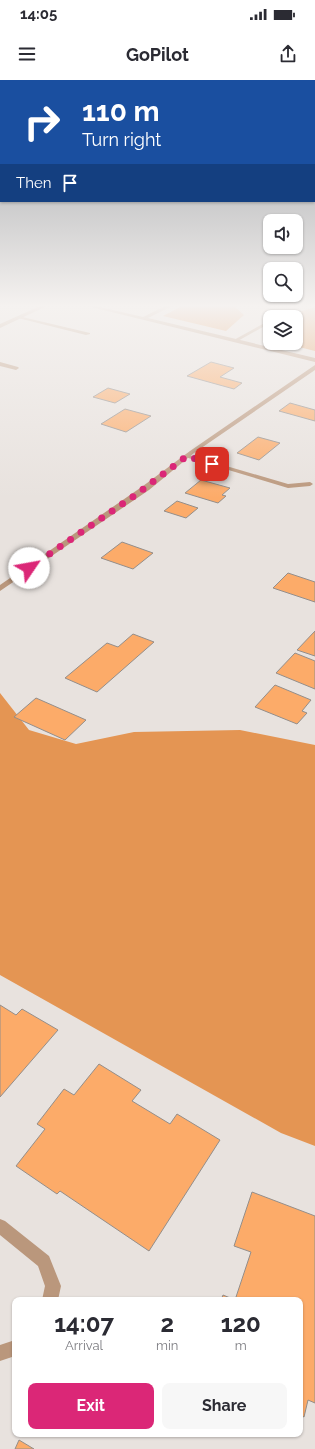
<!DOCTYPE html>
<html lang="en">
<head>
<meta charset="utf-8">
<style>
	:root { --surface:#fff; --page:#f7f7f7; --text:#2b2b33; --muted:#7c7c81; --accent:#db2777 }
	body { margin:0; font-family:Raleway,sans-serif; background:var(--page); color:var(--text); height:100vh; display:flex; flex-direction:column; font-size:15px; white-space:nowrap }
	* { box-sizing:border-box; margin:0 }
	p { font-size:13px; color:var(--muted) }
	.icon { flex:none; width:22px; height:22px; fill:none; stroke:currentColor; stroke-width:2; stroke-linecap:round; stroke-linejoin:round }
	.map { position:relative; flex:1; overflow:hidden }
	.details { position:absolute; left:12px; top:1217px; width:291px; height:140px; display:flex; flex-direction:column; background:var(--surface); border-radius:8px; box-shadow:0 1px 3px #0004 }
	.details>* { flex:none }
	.guide { position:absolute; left:0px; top:0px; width:315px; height:122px; box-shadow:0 1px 3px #0004; background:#1a4fa0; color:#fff; overflow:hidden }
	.buttons { position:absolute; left:263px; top:134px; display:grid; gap:8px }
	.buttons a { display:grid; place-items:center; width:40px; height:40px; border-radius:8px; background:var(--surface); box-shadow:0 1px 3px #0004; font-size:20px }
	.pin { position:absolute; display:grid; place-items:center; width:34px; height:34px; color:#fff; margin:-17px; border-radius:8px; box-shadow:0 2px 6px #0006 }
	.me { position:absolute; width:44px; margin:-22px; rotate:57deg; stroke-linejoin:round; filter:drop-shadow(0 0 3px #0008) }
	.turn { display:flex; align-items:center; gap:14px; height:84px; padding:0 16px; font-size:18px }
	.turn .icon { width:52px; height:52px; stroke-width:2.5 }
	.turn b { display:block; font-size:28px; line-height:34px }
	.then { display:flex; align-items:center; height:38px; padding:0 16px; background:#0003; gap:8px; font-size:15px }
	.eta { display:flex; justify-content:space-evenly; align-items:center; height:68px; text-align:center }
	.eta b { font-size:24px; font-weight:700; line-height:28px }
	.action { display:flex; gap:8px; margin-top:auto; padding:8px 16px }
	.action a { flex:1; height:46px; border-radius:8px; background:var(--accent); color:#fff; font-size:16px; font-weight:700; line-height:46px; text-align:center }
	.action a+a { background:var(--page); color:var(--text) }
	.status { display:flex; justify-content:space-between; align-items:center; height:28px; padding:0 20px; background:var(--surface); direction:ltr }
	.status svg { height:11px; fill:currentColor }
	header { display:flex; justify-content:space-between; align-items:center; height:52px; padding:0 16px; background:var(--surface); font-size:18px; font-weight:700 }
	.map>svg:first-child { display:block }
	.forest { fill:#e49553 }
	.building { fill:#fcab69; stroke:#948e8a }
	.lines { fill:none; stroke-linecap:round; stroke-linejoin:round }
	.lane { fill:#ba977c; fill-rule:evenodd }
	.street { fill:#ba977c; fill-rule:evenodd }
	.route { stroke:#db2777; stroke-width:7; stroke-dasharray:0 12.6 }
</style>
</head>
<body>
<div class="status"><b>14:05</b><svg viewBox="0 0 49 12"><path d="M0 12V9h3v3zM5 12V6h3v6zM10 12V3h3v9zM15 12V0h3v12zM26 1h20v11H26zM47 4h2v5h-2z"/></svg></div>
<header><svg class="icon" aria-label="menu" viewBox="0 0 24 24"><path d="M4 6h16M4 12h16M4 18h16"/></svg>GoPilot<svg class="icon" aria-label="share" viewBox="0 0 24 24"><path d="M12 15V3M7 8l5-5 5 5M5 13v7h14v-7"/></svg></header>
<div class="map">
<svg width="315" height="1369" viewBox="0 0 315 1369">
	<rect width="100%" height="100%" fill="#e8e2de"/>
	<!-- forest -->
	<g class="forest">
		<polygon points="182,226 234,226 244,235 226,251 163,236"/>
		<polygon points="315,227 315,271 283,263 296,263 295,237 299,232"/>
		<polygon points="0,613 29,650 76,664 134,652 240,650 315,665 315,1066 281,1053 0,895"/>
	</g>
	<!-- building -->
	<g class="building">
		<polygon points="211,282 234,288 220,297 242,303 234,309 187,296"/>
		<polygon points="108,308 130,314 115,323 93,317"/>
		<polygon points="290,323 315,330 315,341 279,331"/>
		<polygon points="125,329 151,336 126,352 101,344"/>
		<polygon points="258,357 280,363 259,380 237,373"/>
		<polygon points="201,400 230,408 222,415 226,416 218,423 185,413"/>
		<polygon points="177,421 198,428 186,438 164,431"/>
		<polygon points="122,462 153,473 133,489 101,478"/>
		<polygon points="288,493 315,502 315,522 273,508"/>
		<polygon points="315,551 315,576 297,570"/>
		<polygon points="133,554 154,562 97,612 65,598 107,563 118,567"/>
		<polygon points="295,573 315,581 315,609 276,593"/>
		<polygon points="275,605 311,620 302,631 307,633 297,644 255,627"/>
		<polygon points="36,618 86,640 65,660 14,637"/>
		<polygon points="0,925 16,935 22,929 58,950 0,1017"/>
		<polygon points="99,984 141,1010 132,1021 170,1044 177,1034 220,1060 149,1171 60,1111 57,1114 16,1086 45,1049 37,1044 64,1009 74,1015"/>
		<polygon points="252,1112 315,1136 315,1323 308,1320 304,1337 300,1335 300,1220 235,1220 251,1172 234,1166"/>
		<polygon points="223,1215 235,1220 221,1220"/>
		<polygon points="19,1360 34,1369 15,1369"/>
	</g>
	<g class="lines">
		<!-- lane -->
		<g class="lane">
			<polygon points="284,232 288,233 282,237 276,237"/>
			<polygon points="18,236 90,253 90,254 86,255 18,238"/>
			<polygon points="270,240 270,243 236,262 232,261"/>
			<polygon points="0,282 18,287 19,288 16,290 0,286"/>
			<polygon points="185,375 189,375 288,404 310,402 313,404 310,406 288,408 185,377"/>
		</g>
		<!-- street -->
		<g class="street">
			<polygon points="40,226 47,226 0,248 0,244"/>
			<polygon points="87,226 96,226 143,237 165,226 172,226 148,238 315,278 315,282"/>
			<polygon points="315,285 315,290 194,373 149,410 0,511 0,505 143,406 190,371"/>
			<polygon points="0,1139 5,1141 49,1176 61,1206 58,1220 42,1220 45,1206 38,1186 0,1155"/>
			<polygon points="15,1260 15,1276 0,1281 0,1265"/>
		</g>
	</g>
	<!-- sky -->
	<linearGradient id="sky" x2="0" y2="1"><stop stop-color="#9b9ea2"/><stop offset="0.54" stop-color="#f5f2f0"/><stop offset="1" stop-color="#f5f2f0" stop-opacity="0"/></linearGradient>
	<rect width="315" height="418" fill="url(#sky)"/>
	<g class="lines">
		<!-- route -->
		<polyline class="route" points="29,488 134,416 187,376 212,384"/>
	</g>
</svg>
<div class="buttons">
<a><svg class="icon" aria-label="sound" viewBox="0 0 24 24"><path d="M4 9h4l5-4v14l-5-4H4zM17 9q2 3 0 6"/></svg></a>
<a><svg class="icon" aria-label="search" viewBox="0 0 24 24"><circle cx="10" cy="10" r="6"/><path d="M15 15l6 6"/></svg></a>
<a><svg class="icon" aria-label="layers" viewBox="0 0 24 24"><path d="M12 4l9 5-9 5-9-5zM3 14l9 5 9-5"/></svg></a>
</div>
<div class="pin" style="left:212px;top:384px;background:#d93025"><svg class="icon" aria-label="arrive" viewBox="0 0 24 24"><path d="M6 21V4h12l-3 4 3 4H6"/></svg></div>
<svg class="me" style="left:29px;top:488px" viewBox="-20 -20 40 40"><circle r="19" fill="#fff"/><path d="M0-13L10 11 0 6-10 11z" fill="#db2777"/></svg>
<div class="guide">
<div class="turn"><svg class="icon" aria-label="right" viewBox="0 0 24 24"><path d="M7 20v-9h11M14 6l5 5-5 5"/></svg><div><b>110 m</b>Turn right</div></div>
<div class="then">Then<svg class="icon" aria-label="arrive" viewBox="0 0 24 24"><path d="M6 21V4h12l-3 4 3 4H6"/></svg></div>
</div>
<section class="details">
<div class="eta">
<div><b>14:07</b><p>Arrival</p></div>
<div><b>2</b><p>min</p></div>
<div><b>120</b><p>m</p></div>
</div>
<div class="action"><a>Exit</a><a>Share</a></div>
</section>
</div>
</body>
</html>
